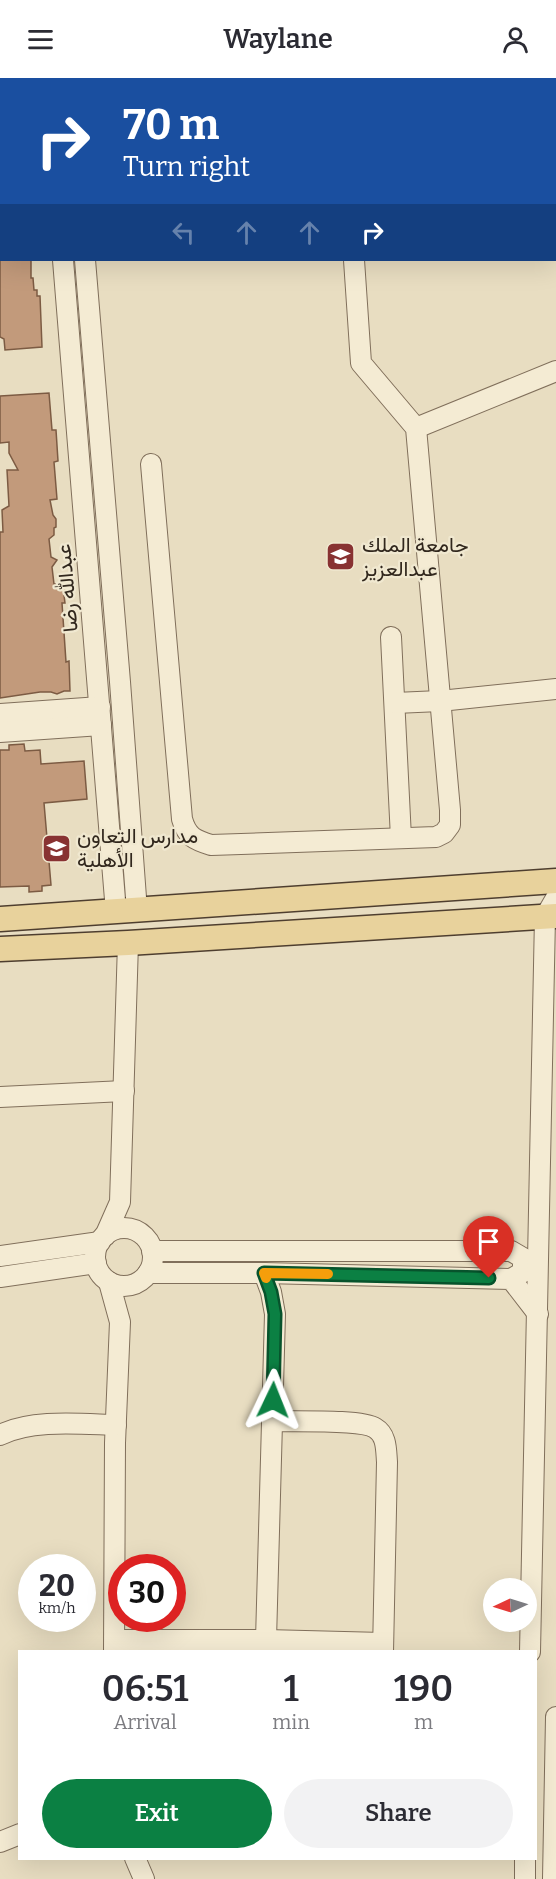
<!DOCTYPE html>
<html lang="en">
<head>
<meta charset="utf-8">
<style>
	:root { --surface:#fff; --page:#f2f2f3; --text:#2b2b33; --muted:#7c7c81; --accent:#0b8043 }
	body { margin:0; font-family:Bitter,Vazirmatn,serif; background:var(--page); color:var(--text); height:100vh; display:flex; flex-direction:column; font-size:22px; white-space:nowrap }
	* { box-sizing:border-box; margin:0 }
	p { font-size:20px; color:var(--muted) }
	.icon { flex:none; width:33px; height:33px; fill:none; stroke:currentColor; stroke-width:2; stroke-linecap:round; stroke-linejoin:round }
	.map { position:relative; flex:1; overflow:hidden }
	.sheet { position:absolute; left:18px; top:1572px; width:519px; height:210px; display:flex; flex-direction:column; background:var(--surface); border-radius:0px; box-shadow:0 6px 24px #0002 }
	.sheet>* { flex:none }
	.hud { position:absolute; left:0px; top:0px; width:556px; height:183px; box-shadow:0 6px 24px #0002; background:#1a4fa0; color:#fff; overflow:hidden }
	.needle { width:39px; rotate:266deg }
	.controls { position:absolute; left:483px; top:1500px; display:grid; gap:12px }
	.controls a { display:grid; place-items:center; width:54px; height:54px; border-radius:50%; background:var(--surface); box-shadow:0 6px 24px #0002; font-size:30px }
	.speed { position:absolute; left:18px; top:1476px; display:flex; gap:12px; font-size:30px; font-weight:700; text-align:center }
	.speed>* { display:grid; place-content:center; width:78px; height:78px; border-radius:50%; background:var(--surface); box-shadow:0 6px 24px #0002; line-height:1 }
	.speed small { font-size:15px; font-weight:400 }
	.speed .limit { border:9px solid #d22; background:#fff; color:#111 }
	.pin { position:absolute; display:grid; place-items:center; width:51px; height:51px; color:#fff; margin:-62px -26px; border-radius:50% 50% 50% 0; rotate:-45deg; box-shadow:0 0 6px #0007 }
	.pin .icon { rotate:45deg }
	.me { position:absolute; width:66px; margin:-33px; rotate:2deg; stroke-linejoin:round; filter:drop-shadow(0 0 4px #0008) }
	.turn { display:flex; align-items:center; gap:21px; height:126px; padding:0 24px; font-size:27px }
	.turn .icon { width:78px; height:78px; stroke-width:2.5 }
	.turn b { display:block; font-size:42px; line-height:51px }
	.lanes { display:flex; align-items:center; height:57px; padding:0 24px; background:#0003; justify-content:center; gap:30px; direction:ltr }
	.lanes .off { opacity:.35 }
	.eta { display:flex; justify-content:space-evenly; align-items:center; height:102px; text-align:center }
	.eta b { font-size:36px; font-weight:600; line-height:42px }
	.action { display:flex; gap:12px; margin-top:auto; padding:12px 24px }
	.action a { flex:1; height:69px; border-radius:36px; background:var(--accent); color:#fff; font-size:24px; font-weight:600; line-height:69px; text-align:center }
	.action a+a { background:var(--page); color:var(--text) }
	header { display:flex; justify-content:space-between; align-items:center; height:78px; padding:0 24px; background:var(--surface); font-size:27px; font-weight:600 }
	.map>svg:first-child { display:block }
	.building { fill:#c29a7b; stroke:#7c5b43; stroke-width:1.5 }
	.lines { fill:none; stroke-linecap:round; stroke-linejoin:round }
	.minor-casing { stroke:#806f5b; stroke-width:22 }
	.major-casing { stroke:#4e3e2f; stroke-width:27 }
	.minor { stroke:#f4ebd3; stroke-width:20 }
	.major { stroke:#e8d29c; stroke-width:24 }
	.route-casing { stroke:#07532c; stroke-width:15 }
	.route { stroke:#0b8043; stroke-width:10 }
	.slow { stroke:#f59e0b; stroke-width:10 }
	.labels { text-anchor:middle; stroke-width:4.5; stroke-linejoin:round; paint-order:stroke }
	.poi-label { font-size:21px; fill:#31271d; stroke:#f0e8d0; text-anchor:start }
	.street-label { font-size:21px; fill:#31271d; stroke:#f0e8d0 }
</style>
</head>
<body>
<header><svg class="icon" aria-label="menu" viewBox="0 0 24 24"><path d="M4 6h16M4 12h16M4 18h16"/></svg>Waylane<svg class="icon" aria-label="person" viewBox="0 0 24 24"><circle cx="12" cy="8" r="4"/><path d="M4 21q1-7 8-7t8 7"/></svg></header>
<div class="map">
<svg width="556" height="1801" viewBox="0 0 556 1801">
	<rect width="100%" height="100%" fill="#e8ddc1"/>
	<!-- building -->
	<g class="building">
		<polygon points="0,182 31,182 31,200 33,200 34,212 37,212 37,218 40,218 42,269 5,272 4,261 0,259"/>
		<polygon points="49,315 52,352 56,352 58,383 54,384 57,421 50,422 53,437 56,441 56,449 54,450 54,457 49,461 51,479 57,482 52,489 54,506 67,506 68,516 64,517 65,525 62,525 66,584 69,583 70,613 64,613 57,616 51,614 40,614 0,620 0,454 3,454 2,432 9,428 7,392 18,392 9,375 9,364 0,365 0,318"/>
		<polygon points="24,666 25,673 40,672 41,686 84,683 87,721 44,725 51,807 42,808 42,813 29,814 29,808 0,809 0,672 9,672 9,667"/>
	</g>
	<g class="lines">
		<defs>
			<g id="minor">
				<polyline points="69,0 69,2"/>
				<polyline points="313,0 313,2"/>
				<polyline points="479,0 480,2"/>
				<polyline points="44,2 50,2"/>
				<polyline points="115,2 115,0"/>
				<polyline points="0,5 2,5"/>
				<polyline points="0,30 2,30"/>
				<polyline points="555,111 556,110"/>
				<polyline points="63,182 116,834"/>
				<polyline points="85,182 120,604 137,833"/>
				<polyline points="416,350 556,293"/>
				<path d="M151,386l31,355c5,18 13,21 29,26l225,-8 8,-4 6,-8v-15l-34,-382 -55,-65 -7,-103"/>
				<polyline points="391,559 401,760"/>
				<polyline points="395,625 440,623 556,611"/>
				<polyline points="0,636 100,629"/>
				<polyline points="0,654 101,647"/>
				<polyline points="0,1019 124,1013"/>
				<circle cx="124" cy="1179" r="29"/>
				<polyline points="105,1158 120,1124 128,865"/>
				<polyline points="152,1173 511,1173 523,1180 523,1194 511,1201"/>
				<polyline points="0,1178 100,1164"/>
				<polyline points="148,1195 264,1195 511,1201 538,1236"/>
				<polyline points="264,1195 271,1214 275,1236 266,1562"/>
				<polyline points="0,1199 96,1185"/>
				<polyline points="109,1204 120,1244 115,1365 114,1574"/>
				<path d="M272,1343c21,1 89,-2 103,7 12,7 11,22 12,34l-4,190"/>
				<path d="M0,1357c32,-16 80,-11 116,-10"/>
				<polyline points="115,1562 266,1562 383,1565"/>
				<polyline points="530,1574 545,839 556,820"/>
				<polyline points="0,1764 20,1756"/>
				<polyline points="135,1780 144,1801"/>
				<polyline points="525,1801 525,1780"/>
				<polyline points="553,1801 556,1639"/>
			</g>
			<g id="major">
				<polyline points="0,841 556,803"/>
				<polyline points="0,871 128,865 556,838"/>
			</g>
		</defs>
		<!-- minor casing -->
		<use href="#minor" class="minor-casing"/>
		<!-- major casing -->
		<use href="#major" class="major-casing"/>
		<!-- minor -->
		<use href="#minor" class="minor"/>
		<!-- major -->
		<use href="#major" class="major"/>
	</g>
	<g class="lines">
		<defs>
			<polyline id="route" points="273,1322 275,1236 271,1214 264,1195 489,1200"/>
		</defs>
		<!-- route casing -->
		<use href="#route" class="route-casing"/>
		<!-- route -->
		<use href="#route" class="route"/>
		<!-- slow -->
		<polyline class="slow" points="266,1200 264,1195 328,1196"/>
	</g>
	<!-- icons -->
	<defs>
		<symbol id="university-square" viewBox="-11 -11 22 22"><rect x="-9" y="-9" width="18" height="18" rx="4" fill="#883232" stroke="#f0e8d0"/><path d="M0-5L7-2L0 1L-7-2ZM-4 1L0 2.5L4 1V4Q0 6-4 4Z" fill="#fff"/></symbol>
		<symbol id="school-square" viewBox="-11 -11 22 22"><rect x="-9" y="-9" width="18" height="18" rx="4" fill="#883232" stroke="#f0e8d0"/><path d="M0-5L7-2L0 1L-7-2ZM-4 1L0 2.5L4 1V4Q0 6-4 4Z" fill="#fff"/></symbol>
	</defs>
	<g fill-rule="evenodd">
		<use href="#university-square" x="324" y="462" width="33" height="33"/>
		<use href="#school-square" x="40" y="754" width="33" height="33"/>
	</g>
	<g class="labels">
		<!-- poi labels -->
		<g class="poi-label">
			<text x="362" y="474">جامعة الملك<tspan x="362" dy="24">عبدالعزيز</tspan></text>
			<text x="77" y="765">مدارس التعاون<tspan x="77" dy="24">الأهلية</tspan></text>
		</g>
		<!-- street labels -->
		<g class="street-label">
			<text transform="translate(67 510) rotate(-95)" y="7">عبدالله رضا</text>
		</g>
	</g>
</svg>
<div class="controls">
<a><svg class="needle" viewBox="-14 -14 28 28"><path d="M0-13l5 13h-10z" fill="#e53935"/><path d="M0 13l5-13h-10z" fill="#7c7c81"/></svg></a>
</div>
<div class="speed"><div>20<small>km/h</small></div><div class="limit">30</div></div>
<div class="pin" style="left:489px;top:1200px;background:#d93025"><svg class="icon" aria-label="arrive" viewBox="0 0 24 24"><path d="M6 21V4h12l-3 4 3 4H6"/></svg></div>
<svg class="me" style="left:273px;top:1322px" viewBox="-20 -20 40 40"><path d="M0-17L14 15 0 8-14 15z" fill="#0b8043" stroke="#fff" stroke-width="4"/></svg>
<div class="hud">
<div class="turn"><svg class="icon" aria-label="right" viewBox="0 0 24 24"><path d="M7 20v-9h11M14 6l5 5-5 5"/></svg><div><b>70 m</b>Turn right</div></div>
<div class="lanes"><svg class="icon off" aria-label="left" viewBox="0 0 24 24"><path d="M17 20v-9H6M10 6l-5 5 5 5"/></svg><svg class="icon off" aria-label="ahead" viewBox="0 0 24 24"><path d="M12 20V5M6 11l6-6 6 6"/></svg><svg class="icon off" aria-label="ahead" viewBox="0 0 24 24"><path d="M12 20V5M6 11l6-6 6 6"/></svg><svg class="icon" aria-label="right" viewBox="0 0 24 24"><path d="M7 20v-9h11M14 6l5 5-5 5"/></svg></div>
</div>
<section class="sheet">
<div class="eta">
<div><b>06:51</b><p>Arrival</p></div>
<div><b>1</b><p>min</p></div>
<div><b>190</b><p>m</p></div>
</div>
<div class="action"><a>Exit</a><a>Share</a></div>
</section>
</div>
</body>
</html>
